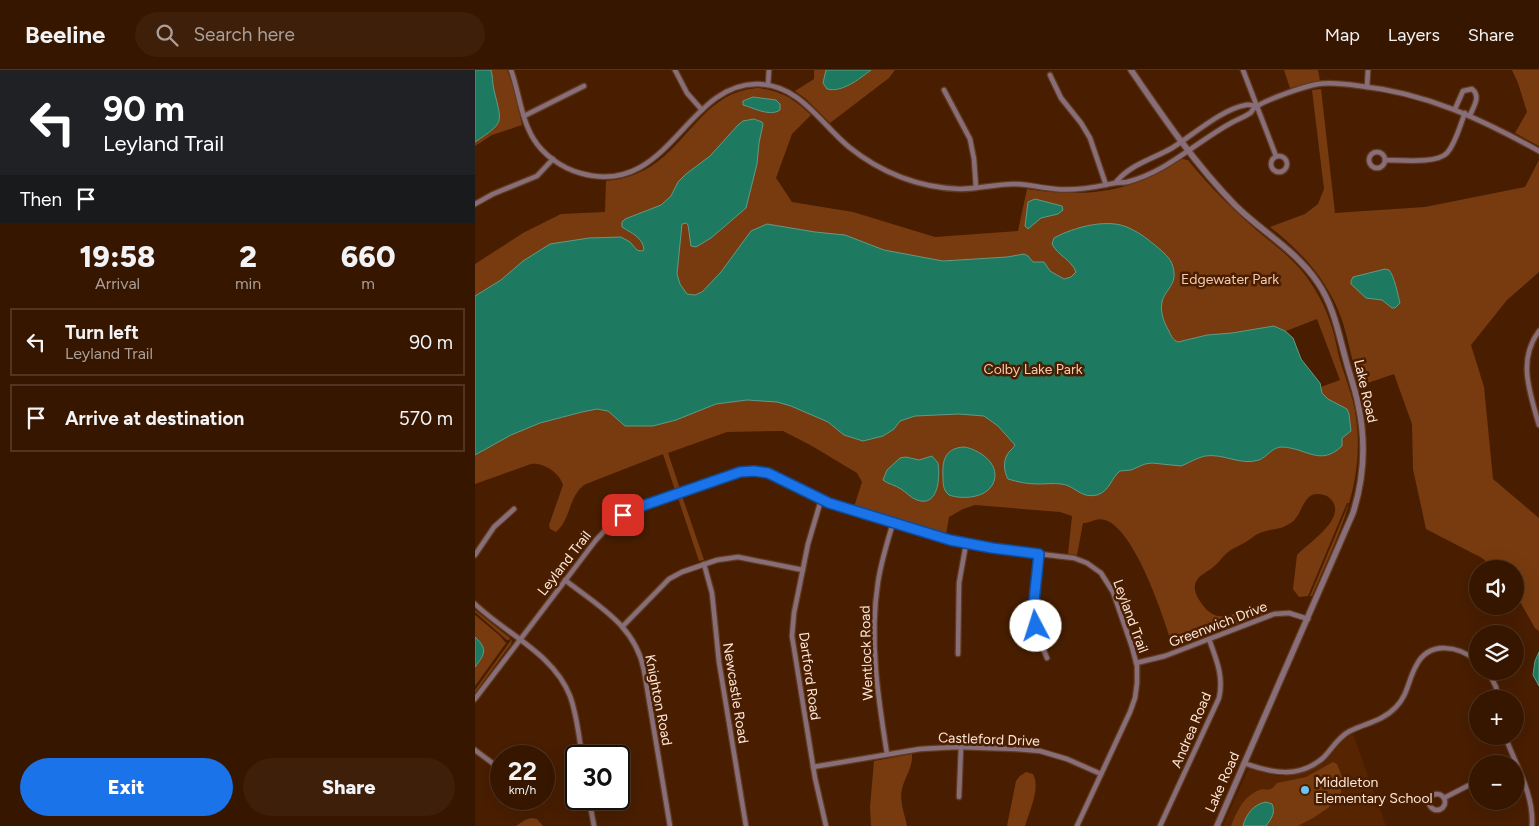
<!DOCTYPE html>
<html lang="en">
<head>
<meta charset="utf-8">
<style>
	:root { --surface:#371600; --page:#3e1f0a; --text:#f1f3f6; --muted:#aa9f99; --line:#513522; --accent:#1a73e8 }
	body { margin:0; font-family:Figtree,sans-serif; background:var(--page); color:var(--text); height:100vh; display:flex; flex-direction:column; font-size:19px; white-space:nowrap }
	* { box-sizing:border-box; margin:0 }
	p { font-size:16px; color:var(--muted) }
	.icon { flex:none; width:28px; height:28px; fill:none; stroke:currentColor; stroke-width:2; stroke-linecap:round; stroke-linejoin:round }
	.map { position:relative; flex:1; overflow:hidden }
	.panel { display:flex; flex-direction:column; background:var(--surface); width:475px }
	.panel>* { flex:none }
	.top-card { background:#202124; color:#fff; overflow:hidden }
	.fabs { position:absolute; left:994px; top:490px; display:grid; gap:10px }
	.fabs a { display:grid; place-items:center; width:55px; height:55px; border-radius:50%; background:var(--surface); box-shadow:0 5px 20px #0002,0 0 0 1px var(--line); font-size:25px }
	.speed { position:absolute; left:15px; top:675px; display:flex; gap:10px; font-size:25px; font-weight:700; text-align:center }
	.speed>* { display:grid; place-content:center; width:65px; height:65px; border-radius:50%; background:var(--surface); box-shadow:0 5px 20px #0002,0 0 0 1px var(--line); line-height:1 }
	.speed small { font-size:12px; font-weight:400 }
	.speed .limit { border:2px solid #111; border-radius:8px; background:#fff; color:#111 }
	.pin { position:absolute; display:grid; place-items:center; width:42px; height:42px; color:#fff; margin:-21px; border-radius:10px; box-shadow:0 2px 8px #0006 }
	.me { position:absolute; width:55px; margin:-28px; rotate:355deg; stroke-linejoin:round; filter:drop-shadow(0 0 4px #0008) }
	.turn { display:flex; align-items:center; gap:18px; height:105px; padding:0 20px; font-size:22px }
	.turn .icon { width:65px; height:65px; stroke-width:2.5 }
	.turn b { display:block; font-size:35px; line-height:42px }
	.then { display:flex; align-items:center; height:48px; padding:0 20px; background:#0003; gap:10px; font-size:19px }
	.eta { display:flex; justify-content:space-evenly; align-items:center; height:85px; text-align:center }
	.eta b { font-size:30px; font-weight:800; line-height:35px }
	.action { display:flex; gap:10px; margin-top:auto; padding:10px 20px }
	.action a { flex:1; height:58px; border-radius:30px; background:var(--accent); color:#fff; font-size:20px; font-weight:800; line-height:58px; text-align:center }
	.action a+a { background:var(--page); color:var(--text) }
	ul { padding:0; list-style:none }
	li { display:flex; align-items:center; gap:15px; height:68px; margin:0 10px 8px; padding:0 10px; border:2px solid var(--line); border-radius:0px }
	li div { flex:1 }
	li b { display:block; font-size:19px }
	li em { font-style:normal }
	header { display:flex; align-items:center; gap:30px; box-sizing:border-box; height:70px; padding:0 25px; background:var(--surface); border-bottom:1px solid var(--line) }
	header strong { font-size:24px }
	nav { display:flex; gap:28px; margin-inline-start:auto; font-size:18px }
	.search { width:350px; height:45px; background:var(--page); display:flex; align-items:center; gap:12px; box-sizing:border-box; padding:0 18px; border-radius:28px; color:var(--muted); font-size:19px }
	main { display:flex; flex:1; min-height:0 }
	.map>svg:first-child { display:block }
	.built { fill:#562400 }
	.green { fill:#783b0f; fill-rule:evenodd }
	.water { fill:#1e7961; stroke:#619a85 }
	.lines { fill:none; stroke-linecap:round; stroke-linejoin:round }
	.minor-casing { stroke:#623a1f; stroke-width:7 }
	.tertiary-casing { stroke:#623a1f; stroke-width:8 }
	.minor { stroke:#876e78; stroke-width:4.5 }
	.tertiary { stroke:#876e78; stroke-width:5.5 }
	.route-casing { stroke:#114b97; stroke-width:12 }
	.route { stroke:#1a73e8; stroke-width:9 }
	.poi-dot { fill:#68c4f0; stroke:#491e00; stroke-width:2 }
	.labels { text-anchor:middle; stroke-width:5; stroke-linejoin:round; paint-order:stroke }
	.park-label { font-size:14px; fill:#f5cbb3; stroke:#491e00 }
	.street-label { font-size:14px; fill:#fee7da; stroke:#491e00 }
	.poi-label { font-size:14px; fill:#fee7da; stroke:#491e00; text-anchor:start }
</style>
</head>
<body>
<header>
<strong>Beeline</strong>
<div class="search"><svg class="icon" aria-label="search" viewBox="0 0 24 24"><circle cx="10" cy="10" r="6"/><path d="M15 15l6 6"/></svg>Search here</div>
<nav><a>Map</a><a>Layers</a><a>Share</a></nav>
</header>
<main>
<section class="panel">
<div class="top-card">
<div class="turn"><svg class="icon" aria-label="left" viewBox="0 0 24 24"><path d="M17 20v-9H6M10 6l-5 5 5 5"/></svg><div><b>90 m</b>Leyland Trail</div></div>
<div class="then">Then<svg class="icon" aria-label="arrive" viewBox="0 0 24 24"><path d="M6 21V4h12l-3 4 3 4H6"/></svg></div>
</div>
<div class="eta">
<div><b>19:58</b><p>Arrival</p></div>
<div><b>2</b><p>min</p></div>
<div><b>660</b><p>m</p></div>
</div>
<ul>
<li><svg class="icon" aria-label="left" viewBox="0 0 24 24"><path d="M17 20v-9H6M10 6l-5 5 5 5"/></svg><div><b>Turn left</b><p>Leyland Trail</p></div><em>90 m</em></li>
<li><svg class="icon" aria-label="arrive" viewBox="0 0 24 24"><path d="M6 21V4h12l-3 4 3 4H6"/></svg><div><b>Arrive at destination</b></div><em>570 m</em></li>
</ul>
<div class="action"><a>Exit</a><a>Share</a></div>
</section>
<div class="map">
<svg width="1064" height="756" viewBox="0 0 1064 756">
	<rect width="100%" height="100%" fill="#491e00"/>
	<!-- built -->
	<polygon class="built" points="878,664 911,756 748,756 773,700 777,699 803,706 814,706 828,703 847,694 870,669"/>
	<!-- green -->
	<g class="green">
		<polygon points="0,0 32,0 38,16 47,55 17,65 0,76"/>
		<polygon points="339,0 420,0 414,8 355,53 331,29 320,21 339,9"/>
		<polygon points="809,0 843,0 845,11 815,18"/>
		<polygon points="1037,0 1064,0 1064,76 1040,63 1052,42 1043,13"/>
		<path d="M282,18c24,2 38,12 54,27l-19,19 -16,44 16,24 61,10 82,25 83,-6 9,-42c60,9 104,4 155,-30l6,1c20,25 42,47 66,68 16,14 34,26 48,43 14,17 25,38 31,60 3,9 4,20 7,29 5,17 12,34 15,51 12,71 -16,122 -43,185h-2l39,-93h-2l-39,93 -9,1 -6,-8 4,-34c9,-11 57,-40 30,-59 -5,-2 -10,-3 -15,-1 -11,6 -11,23 -23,29 -11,7 -18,4 -29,9 -6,2 -10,7 -16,10 -5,3 -11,5 -16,9 -6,5 -10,12 -16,16 -5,4 -12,7 -15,12 -4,6 -2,12 1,18 19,33 36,12 60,9l4,2 4,4 -93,35c-8,-28 -38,-119 -68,-128 -9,-3 -14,3 -22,3l-6,32 -9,-1 4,-38 -12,-4 -85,-7 -12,4 -14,8 -3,18 -92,-28 8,-25 -5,-9 -45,-27 -29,-15h-5l-51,1 -59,21 12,36 -5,1 -12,-36 -77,30c-17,9 -15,36 -30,48l-6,-3 -1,-4 14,-40c-3,-12 -20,-23 -32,-21l-56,20v-220l48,-31 38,-19 44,-2 1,-31c19,-2 35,-7 51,-19 35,-26 51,-70 100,-74zM842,249l23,61 -19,7c-4,-11 -15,-18 -20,-29 -5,-10 -5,-20 -15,-27z"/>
		<path d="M846,19l14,124 90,-6 100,-20 14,-27v112l-32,28 -36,45 13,42 9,92 46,39v113l-4,-3 -20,-35v-24h-20l-13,-11 -56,-29 -13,-60 -1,-45 -18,-50 -35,12c-6,-21 -10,-43 -16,-63 -14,-42 -40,-70 -73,-96l35,-13 13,-10 6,-15 -12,-99z"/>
		<polygon points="207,426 229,490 224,491 203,428"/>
		<polygon points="0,540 35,568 34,570 32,570 0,542"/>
		<polygon points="0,545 24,565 31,573 0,616"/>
		<polygon points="37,569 36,574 0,623 0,620"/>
		<path d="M437,684c1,14 -7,22 -10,35 -3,13 3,25 5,37h-36l-1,-19 4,-46z"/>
		<path d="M858,692l4,2 5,13 -1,15 -4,7 -9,9 -15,10 -15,8h-67c6,-14 11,-28 26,-35 10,-5 11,4 20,-8l29,-6z"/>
		<path d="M551,702l7,2c8,14 -4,38 -8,52h-18l9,-45 4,-5z"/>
		<polygon points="56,748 62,749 68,756 41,756 50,750"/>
	</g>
	<!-- water -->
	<g class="water">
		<path d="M0,0h16c2,6 1,13 3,20 8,34 11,32 -19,52z"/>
		<path d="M351,0h45c-12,9 -29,23 -44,19l-4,-6z"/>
		<path d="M278,27l23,3 4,4v6c-10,7 -26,-2 -37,-5v-4z"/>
		<path d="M279,49l8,3 1,2 -4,19 -2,21 -11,44 -35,30 -15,9 -5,-1 -3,-21 -2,-2 -4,1 -5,50 3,10 7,10 8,1 7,-3 19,-20 30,-41 16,-7 48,8 30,3 39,15 59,11 64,-4 17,-3 4,2 5,6h11l6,9 14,8 7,-2 5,-5c-5,-13 -18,-16 -24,-28l2,-6c20,-11 56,-21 77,-9 9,4 18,11 25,17 7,6 15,12 17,21 5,18 -8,22 -11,35 -2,10 2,21 7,29 2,5 4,9 9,11l29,-7 25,-2 42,-7 11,5 8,7 8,21 19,24 2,10 6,6 19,10 2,5 2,17 -9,7v8c-22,21 -35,2 -60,1 -10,0 -15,10 -23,13 -18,6 -36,-7 -54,-4 -9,2 -16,7 -24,10l-29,-3 -7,1 -14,6 -11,1c-9,7 -10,20 -23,24 -17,4 -22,-10 -36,-11 -7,-1 -15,0 -23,0 -11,0 -20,-2 -30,-5 -4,-7 -5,-17 -1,-24 2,-4 6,-6 8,-10l-17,-19 -14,-10 -25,-2 -44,2 -15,5 -6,8 -11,7 -20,5 -19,-6 -16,-13 -37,-16 -14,-4 -30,-2 -31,4 -40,16 -23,6h-28l-17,-15 -11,-2 -15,3 -42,11 -29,12 -36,20v-159l26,-16 22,-19 27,-17 39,-6 32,-1 9,5 7,8 4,1 3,-1c-1,-13 -13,-17 -22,-23v-5l3,-3 36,-14 10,-9 7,-14 8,-8 24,-18 28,-31 5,-4z"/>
		<polygon points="560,129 587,136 588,140 583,144 566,148 553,159 550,156 553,132"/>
		<path d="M910,199l4,1c5,5 9,25 11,33l-5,5h-3l-10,-8 -16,-2 -15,-14v-3l2,-4z"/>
		<path d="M489,377c14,2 36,16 30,34 -5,17 -31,19 -45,14 -6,-5 -6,-11 -6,-19 -1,-15 2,-28 21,-29z"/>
		<path d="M457,386l6,7c2,13 1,45 -21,37 -6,-2 -11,-8 -16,-11 -6,-4 -13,-5 -18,-9l4,-10 13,-12 6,-1 13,3z"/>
		<path d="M0,567c13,12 10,17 0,30z"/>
		<polygon points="1064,582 1064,616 1058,605 1060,591"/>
		<path d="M791,732l6,2c4,9 -1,15 -6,22h-23c3,-12 11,-22 23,-24z"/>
	</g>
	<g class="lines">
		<defs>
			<g id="minor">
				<path d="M36,0c8,22 10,48 22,68 10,17 29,30 47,35 89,26 105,-90 178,-89 42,1 62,39 91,63 32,26 71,41 111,42 18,0 36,-5 54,-5 14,0 27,4 41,5 21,2 40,-2 60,-6 7,-1 4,0 12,-1 40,-10 69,-40 104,-59 5,-3 11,-5 16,-8 9,-5 0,-1 9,-8 9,-7 49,-21 62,-23 14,-2 28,0 42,2 66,7 121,33 179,65"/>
				<polyline points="200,0 212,23 227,40"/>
				<polyline points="768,0 801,86"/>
				<polyline points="575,5 586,28 606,53 615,68 631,115"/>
				<polyline points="293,15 294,0"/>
				<polyline points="892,17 893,0"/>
				<polyline points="469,20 495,69 499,89 501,118"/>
				<path d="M980,39l8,-18 9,-2c9,7 2,17 -2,26"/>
				<polyline points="49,46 109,16"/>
				<circle cx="902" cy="90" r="8"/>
				<circle cx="804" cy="94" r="8"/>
				<path d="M910,90c15,0 52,4 62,-7 9,-10 13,-28 18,-40"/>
				<path d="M641,112c15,-18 37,-23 56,-34 21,-13 50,-39 74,-43 3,-1 8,1 11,1"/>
				<polyline points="0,134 18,124 62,106 78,89"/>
				<path d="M1064,261c-22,29 -9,62 0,94"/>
				<polyline points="346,430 333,474 319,543 317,566 340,708 351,756"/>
				<path d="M564,484c-5,39 -9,67 8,104"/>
				<polyline points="0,485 19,457 39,439"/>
				<polyline points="229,494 237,523 244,592 271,756"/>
				<path d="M90,510c33,26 70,45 79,90l26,156"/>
				<path d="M0,534c31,30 79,50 95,92 7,19 9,41 12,60"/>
				<polyline points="148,556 194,509 207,502 242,490 263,487 328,500"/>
				<polyline points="483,584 484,513 491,474"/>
				<polyline points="661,593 690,586 799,544 814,543 833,549"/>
				<polyline points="1013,601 1021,617 1023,629"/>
				<polyline points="0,629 121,470 135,455 157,439 260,404 277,401 293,403 358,434 470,469 504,477 599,488 612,493 626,503 638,522 657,577 662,596 662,613 660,628 655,642 602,756"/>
				<path d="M1030,666c11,30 29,58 27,90"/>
				<polyline points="0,680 24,698"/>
				<path d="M412,684c-9,-57 -18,-114 -9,-172 3,-20 9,-39 15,-59"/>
				<path d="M769,693c27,10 55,16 79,-5 9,-9 15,-21 27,-27 16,-8 33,-10 46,-24 12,-12 12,-27 20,-41 13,-26 43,-20 61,-5"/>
				<polyline points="338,697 445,679 482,677 541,679 565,681 592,689 626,704"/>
				<circle cx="962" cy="732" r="8"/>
				<polyline points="484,727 486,677"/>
				<polyline points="969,728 1002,711"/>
				<polyline points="114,729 119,756"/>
				<path d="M685,756l59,-128c5,-22 -3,-39 -10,-59"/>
			</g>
			<path id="tertiary" d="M656,0c32,47 64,94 104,135 27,27 61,45 83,78 15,22 20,48 27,74 4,16 10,31 13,47 8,36 6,74 -5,109l-136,313"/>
		</defs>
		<!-- minor casing -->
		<use href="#minor" class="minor-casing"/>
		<!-- tertiary casing -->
		<use href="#tertiary" class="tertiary-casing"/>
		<!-- minor -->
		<use href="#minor" class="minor"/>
		<!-- tertiary -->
		<use href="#tertiary" class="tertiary"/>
	</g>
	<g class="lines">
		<defs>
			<polyline id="route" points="148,445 167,436 265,402 279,401 293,403 354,433 475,470 517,478 564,484 559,531 561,556"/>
		</defs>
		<!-- route casing -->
		<use href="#route" class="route-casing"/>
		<!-- route -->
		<use href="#route" class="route"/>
	</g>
	<!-- markers -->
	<circle class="poi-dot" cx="830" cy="720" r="5"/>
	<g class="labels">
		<!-- park labels -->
		<g class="park-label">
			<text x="755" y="214">Edgewater Park</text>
			<text x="558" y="304">Colby Lake Park</text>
		</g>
		<!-- street labels -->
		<g class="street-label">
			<text transform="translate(891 321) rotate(77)" y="5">Lake Road</text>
			<text transform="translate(89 493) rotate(-52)" y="5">Leyland Trail</text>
			<text transform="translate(656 546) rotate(70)" y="5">Leyland Trail</text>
			<text transform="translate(743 554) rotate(-21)" y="5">Greenwich Drive</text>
			<text transform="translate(391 583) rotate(-92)" y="5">Wentlock Road</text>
			<text transform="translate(335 606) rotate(82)" y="5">Dartford Road</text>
			<text transform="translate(261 623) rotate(81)" y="5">Newcastle Road</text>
			<text transform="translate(184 630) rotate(79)" y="5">Knighton Road</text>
			<text transform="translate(716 660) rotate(-67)" y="5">Andrea Road</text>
			<text transform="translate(514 669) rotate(2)" y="5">Castleford Drive</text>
			<text transform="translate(747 712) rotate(-66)" y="5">Lake Road</text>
		</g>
		<!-- poi labels -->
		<g class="poi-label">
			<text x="840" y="717">Middleton<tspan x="840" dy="16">Elementary School</tspan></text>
		</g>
	</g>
</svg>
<div class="fabs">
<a><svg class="icon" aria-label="sound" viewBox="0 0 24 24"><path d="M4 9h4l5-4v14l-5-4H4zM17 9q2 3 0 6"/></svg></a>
<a><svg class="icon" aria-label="layers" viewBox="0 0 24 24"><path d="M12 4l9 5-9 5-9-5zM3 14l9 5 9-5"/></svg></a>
<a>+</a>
<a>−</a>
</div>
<div class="speed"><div>22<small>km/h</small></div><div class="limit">30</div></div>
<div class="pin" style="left:148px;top:445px;background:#d93025"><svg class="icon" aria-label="arrive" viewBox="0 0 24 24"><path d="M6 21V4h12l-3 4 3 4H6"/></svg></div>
<svg class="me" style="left:561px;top:556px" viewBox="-20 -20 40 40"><circle r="19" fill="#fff"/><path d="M0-13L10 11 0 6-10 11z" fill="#1a73e8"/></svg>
</div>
</main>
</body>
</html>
